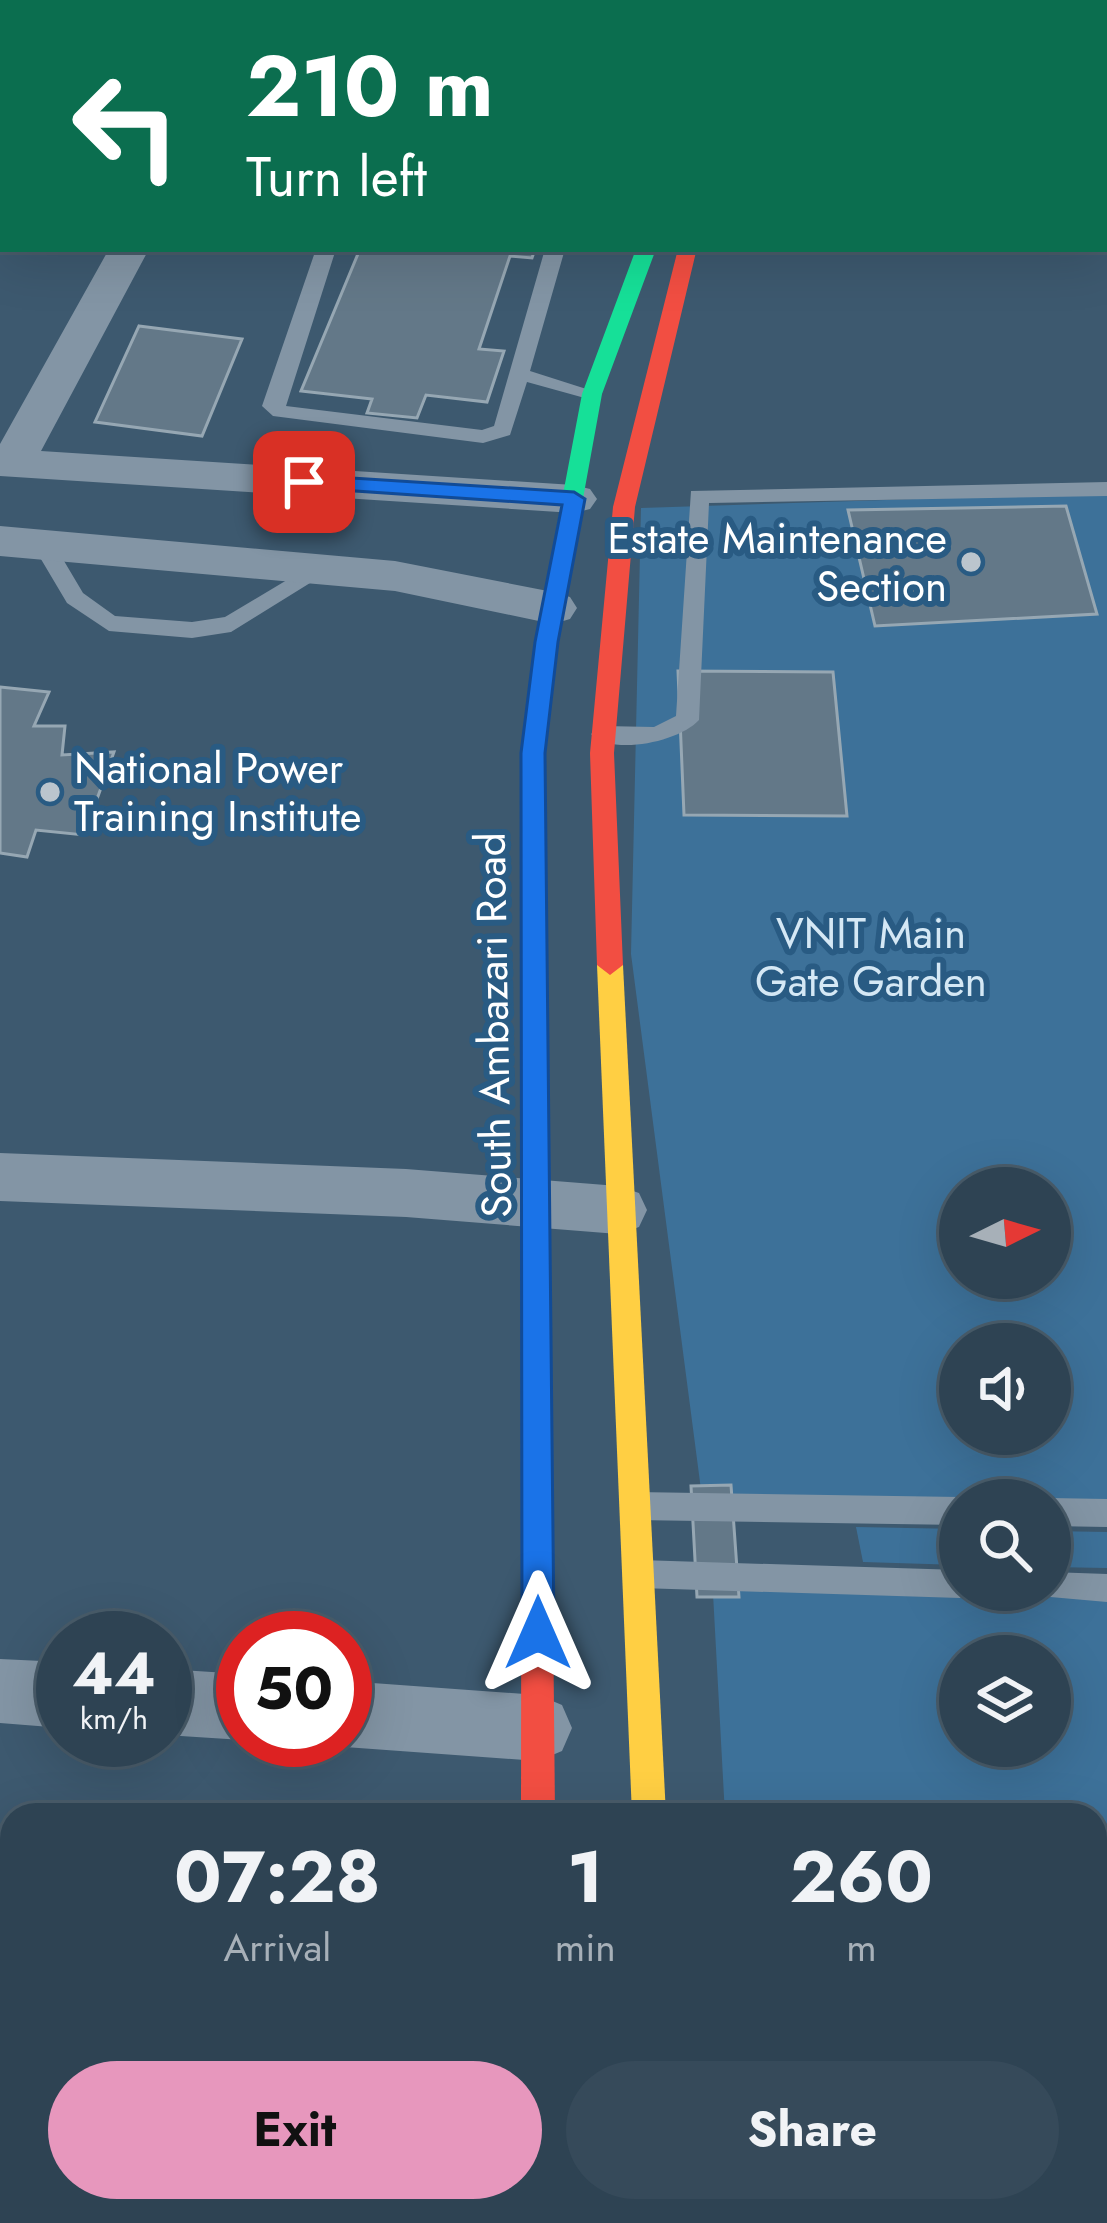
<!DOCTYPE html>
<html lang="en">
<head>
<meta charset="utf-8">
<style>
	:root { --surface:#2e4353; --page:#364a5a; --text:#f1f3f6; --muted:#a7b0b8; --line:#495c6a; --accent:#e797bd }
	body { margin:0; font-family:Jost,sans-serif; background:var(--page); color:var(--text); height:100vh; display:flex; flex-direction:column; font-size:45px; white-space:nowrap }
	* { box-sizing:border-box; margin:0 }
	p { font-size:39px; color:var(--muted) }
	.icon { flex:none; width:66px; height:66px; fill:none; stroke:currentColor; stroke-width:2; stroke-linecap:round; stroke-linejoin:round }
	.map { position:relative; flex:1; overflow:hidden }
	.details { position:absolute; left:0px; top:1803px; width:1107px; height:420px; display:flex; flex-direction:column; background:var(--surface); border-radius:36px 36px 0 0; box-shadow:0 12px 48px #0002,0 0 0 3px var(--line) }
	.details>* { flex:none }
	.guide { position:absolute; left:0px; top:0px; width:1107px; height:252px; box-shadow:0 12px 48px #0002,0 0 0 3px var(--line); background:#0b6e4f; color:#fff; overflow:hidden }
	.needle { width:78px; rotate:85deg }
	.tools { position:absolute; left:939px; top:1167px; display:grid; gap:24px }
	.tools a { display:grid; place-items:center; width:132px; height:132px; border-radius:50%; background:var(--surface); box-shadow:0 12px 48px #0002,0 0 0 3px var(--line); font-size:60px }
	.speed { position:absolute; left:36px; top:1611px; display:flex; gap:24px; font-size:60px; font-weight:700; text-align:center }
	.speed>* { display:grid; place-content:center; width:156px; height:156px; border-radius:50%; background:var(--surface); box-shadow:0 12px 48px #0002,0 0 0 3px var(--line); line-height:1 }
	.speed small { font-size:30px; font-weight:400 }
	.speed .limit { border:18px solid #d22; background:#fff; color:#111 }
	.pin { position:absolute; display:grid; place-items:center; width:102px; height:102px; color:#fff; margin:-51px; border-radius:24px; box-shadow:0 6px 18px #0006 }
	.me { position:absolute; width:132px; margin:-66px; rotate:0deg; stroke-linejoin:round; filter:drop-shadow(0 0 9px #0008) }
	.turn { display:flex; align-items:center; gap:42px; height:252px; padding:0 48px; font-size:54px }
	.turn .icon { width:156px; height:156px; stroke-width:2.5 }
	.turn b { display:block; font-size:84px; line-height:102px }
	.eta { display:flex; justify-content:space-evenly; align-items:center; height:204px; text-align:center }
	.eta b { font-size:72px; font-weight:700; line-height:84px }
	.primary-button { display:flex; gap:24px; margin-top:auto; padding:24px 48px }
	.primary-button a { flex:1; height:138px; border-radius:72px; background:var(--accent); color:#111; font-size:48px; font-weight:700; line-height:138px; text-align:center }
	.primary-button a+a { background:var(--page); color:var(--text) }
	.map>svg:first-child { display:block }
	.green { fill:#3d7199; fill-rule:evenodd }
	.building { fill:#637888; stroke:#96a7b3; stroke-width:3 }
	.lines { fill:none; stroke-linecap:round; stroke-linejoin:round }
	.lane { fill:#8395a5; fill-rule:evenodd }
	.street { fill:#8395a5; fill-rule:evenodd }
	.fast { fill:#16e098; fill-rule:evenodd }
	.slow { fill:#ffcf43; fill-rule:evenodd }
	.jam { fill:#f24e42; fill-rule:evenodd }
	.route { fill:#1a73e8; stroke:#114b97; stroke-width:3 }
	.poi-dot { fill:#bbc5cd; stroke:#295b83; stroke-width:4.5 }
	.labels { text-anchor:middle; stroke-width:12; stroke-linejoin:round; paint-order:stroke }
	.poi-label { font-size:42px; fill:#fff; stroke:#295b83; text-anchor:end }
	.park-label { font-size:42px; fill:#d5e8f5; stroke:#295b83 }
	.street-label { font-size:42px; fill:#fff; stroke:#295b83 }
</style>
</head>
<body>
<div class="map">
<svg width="1107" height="2223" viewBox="0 0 1107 2223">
	<rect width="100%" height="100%" fill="#3d596f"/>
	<!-- green -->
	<g class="green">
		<path d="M1107,493v1020l-57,-13 -347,5 -72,-551 10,-446zM960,1188h90v90h-90zM960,1344h90v90h-90z"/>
		<polygon points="856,1527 960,1529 960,1565 863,1562"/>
		<polygon points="1050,1531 1107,1532 1107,1568 1050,1567"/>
		<path d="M712,1575l248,15 147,-2v635h-359l-1,-12h348v-396h-370zM960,1656h90v90h-90z"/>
	</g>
	<!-- building -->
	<g class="building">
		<polygon points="229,0 482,0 227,3"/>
		<polygon points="360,249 535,249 532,258 510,256 479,349 504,351 487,402 426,395 417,418 367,413 372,399 301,391"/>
		<polygon points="139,326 242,339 202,436 95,422"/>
		<polygon points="1066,506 1097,614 875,626 848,510"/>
		<polygon points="678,671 833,672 847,816 684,815"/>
		<polygon points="0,687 49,692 34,726 65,726 62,755 114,752 84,835 36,830 27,857 0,853"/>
		<polygon points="731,1485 739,1597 697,1597 691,1486"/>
	</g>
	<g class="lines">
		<!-- lane -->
		<g class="lane">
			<polygon points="316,249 336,249 286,406 482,430 494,426 545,249 565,249 530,371 602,394 592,400 527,382 510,435 483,443 273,416 262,406"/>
			<path d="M1107,482v14l-398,7 -10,217c-20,22 -87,36 -108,14l12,-8 51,1 22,-11 15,-225z"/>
			<polygon points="43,537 51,539 83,593 115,616 192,622 225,617 312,565 328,565 331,570 231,632 192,638 109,631 67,603 32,544"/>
			<polygon points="635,1492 960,1497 968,1500 960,1500 960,1525 635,1520 624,1516 620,1506 624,1496"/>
			<polygon points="1050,1498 1107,1499 1107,1527 1050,1526 1050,1500 1045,1500"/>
			<polygon points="640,1560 960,1570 960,1590 973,1590 960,1598 640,1588 629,1584 624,1574 629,1564"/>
			<polygon points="1050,1572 1107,1574 1107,1602 1039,1596 1036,1590 1050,1590"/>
		</g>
		<!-- street -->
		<g class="street">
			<polygon points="148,0 184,0 146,3"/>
			<polygon points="109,249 149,249 41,451 574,485 590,489 597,499 590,509 574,513 0,476 0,444"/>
			<polygon points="0,526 395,561 553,592 570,597 577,608 570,619 553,624 395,591 0,556"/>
			<polygon points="0,1153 406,1169 618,1186 639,1193 647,1210 639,1227 618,1234 406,1217 0,1201"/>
			<polygon points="0,1659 63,1662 63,1728 0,1723"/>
			<polygon points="165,1669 243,1674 243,1740 165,1735"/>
			<polygon points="345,1681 538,1695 562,1705 572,1728 562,1751 538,1761 345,1747 328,1740 345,1740"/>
		</g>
		<!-- fast -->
		<g class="fast">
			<polygon points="636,249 656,249 602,394 557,642 545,753 546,875 534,884 522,875 521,753 535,642 582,394"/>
			<polygon points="647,2211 683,2211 685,2223 647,2223"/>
		</g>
		<!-- slow -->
		<g class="slow">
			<rect x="0" y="40" width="3" height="10"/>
			<polygon points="610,955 623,965 666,1815 632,1815 597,965"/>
		</g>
		<!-- jam -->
		<g class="jam">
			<polygon points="678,249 696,252 635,507 614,753 623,965 610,975 597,965 590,753 613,507"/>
			<polygon points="534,866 546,875 555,1815 521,1815 522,875"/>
			<polygon points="522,2211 558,2211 559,2223 521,2223"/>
		</g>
	</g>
	<!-- route -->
	<polygon class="route" points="304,475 574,492 585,499 558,642 545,753 554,1633 549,1644 538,1648 527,1644 522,1633 521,753 535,642 562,505 297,487 297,477"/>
	<!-- markers -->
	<g class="poi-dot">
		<circle cx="971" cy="562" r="12"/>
		<circle cx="50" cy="792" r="12"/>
	</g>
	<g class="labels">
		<!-- poi labels -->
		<g class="poi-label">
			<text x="947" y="553">Estate Maintenance<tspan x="947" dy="48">Section</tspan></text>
			<text x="74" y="783" text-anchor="start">National Power<tspan x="74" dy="48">Training Institute</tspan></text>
		</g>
		<!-- park labels -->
		<g class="park-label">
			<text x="871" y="948">VNIT Main<tspan x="871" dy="48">Gate Garden</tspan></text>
		</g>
		<!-- street labels -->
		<g class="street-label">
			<text transform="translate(493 1025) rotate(-91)" y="15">South Ambazari Road</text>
		</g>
	</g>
</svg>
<div class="tools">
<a><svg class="needle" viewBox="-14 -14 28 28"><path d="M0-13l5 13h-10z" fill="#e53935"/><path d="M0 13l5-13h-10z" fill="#a7b0b8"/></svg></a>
<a><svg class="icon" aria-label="sound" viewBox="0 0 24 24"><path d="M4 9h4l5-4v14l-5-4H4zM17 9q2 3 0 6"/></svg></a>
<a><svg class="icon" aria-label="search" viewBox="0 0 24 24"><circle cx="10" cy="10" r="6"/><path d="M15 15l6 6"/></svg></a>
<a><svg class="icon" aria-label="layers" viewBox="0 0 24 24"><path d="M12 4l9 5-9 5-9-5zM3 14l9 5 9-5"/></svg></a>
</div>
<div class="speed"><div>44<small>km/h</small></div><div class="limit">50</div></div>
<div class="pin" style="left:304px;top:482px;background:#d93025"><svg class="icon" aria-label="arrive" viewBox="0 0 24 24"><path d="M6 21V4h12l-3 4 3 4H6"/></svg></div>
<svg class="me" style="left:538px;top:1633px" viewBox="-20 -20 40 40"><path d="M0-17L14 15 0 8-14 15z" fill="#1a73e8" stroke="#fff" stroke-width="4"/></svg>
<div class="guide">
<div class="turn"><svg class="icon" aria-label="left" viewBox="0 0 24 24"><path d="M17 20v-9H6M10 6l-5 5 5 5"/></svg><div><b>210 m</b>Turn left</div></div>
</div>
<section class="details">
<div class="eta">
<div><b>07:28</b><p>Arrival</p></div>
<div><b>1</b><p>min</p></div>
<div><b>260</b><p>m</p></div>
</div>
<div class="primary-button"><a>Exit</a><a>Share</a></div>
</section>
</div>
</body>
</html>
